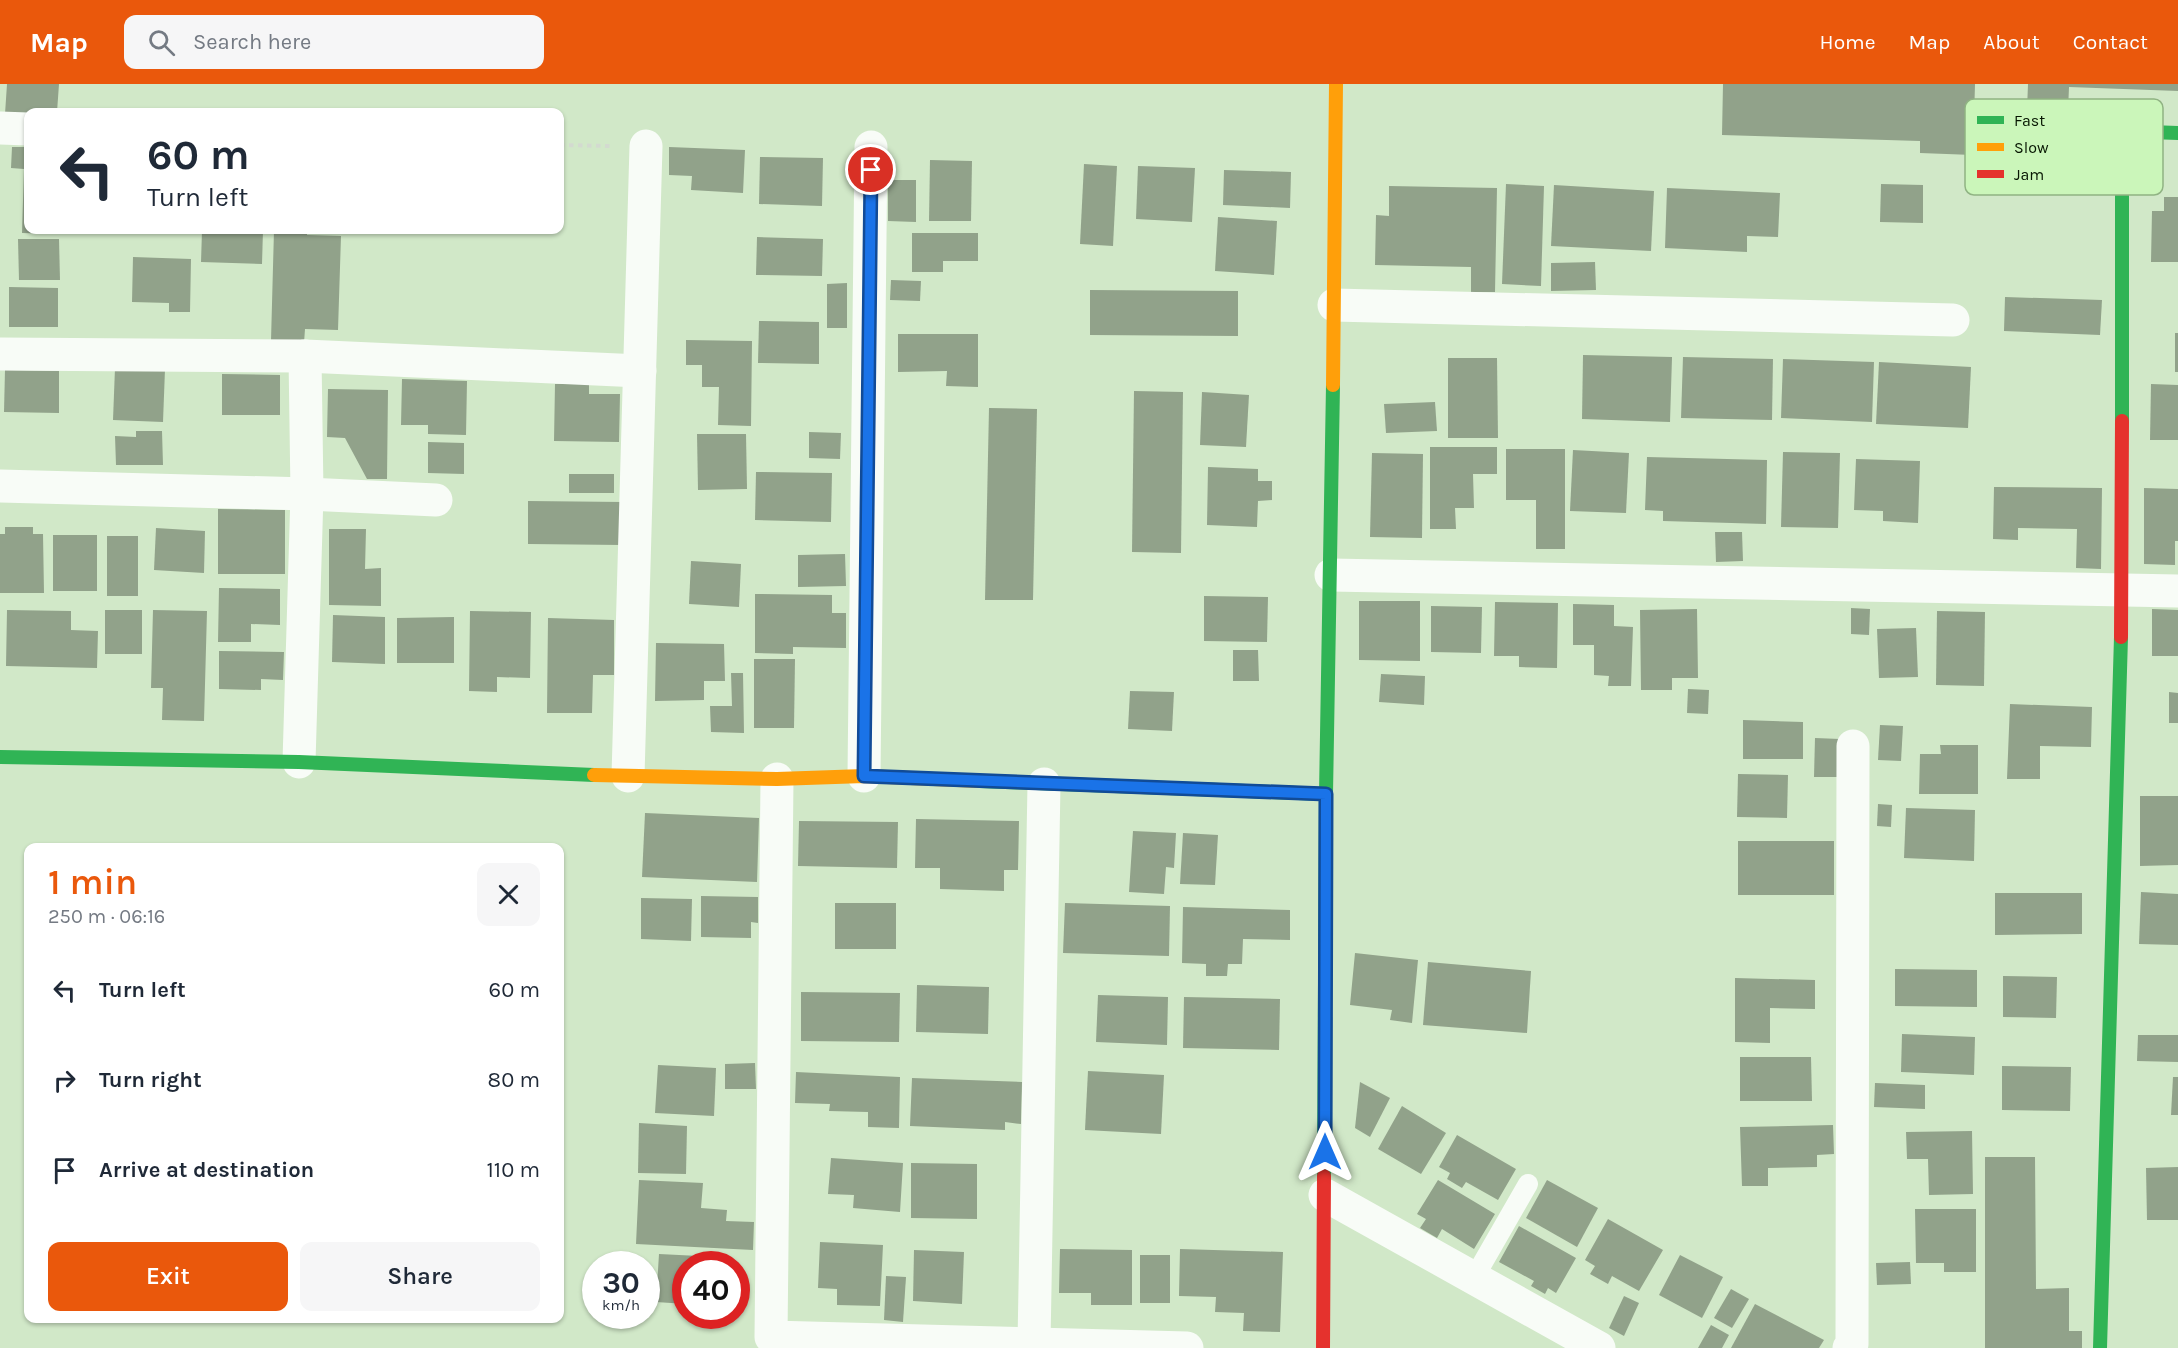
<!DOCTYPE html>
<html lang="en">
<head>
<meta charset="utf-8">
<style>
	:root { --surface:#fff; --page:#f6f6f7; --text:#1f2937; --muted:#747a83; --accent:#ea580c }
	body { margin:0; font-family:Karla,sans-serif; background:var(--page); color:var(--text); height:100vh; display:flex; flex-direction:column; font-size:22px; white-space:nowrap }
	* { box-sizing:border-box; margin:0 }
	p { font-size:20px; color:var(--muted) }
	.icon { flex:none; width:33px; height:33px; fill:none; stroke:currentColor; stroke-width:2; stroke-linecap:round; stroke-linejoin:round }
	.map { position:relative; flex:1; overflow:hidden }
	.drawer { position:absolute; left:24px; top:759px; width:540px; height:480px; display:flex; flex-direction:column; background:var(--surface); border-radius:12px; box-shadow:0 2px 4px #0004 }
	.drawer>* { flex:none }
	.banner { position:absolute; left:24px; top:24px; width:540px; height:126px; border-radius:12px; box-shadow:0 2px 4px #0004; background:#fff; color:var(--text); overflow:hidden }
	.speed { position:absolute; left:582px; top:1167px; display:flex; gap:12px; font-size:30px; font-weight:700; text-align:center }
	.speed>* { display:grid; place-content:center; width:78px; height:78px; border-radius:50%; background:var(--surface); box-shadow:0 2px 4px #0004; line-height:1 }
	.speed small { font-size:15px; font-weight:400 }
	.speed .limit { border:9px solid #d22; background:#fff; color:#111 }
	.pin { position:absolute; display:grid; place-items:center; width:51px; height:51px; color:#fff; margin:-26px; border:3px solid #fff; border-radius:50%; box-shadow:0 2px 6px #0007 }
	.me { position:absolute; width:66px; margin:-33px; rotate:0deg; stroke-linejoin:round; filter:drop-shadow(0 0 4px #0008) }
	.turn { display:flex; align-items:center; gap:21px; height:126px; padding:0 24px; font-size:27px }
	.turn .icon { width:78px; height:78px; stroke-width:2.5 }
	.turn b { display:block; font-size:42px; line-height:51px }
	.round { display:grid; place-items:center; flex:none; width:63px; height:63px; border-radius:12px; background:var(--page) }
	.head { display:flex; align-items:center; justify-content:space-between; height:102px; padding:0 24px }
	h1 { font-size:36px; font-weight:600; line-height:45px; color:var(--accent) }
	.button { display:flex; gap:12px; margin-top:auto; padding:12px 24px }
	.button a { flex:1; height:69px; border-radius:12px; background:var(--accent); color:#fff; font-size:24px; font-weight:600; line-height:69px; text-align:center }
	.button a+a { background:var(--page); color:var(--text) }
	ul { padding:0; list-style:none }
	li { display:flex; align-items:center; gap:18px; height:90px; padding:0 24px }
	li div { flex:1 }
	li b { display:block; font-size:22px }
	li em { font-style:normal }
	header { display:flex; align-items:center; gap:36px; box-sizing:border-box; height:84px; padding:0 30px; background:var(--accent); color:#fff }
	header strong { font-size:28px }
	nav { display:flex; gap:33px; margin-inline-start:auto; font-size:21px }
	.search { width:420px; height:54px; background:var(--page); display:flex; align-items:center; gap:15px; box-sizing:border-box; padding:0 21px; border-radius:12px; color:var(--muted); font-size:22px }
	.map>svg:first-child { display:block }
	.building { fill:#91a28a }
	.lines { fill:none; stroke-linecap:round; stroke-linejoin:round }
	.path { stroke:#d3dad0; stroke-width:4; stroke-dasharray:4.5 4.5; stroke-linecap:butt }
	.lane { stroke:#f8fcf7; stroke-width:20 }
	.street { stroke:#f8fcf7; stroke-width:33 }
	.fast { stroke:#30b455; stroke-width:14 }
	.slow { stroke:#ff9f0a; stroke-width:14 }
	.jam { stroke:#e5322d; stroke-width:14 }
	.route-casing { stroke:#114b97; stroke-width:15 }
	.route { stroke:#1a73e8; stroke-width:10 }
	.key { fill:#cbf6ba; stroke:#90b383; stroke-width:1.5 }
	.key-label { font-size:16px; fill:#071602 }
</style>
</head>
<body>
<header>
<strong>Map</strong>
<div class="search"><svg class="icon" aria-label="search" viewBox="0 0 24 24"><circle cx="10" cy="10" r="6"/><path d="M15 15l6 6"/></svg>Search here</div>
<nav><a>Home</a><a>Map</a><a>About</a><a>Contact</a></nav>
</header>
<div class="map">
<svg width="2178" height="1264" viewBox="0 0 2178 1264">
	<rect width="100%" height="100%" fill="#d1e8c8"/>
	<!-- building -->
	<g class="building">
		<polygon points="7,0 59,0 57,28 28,28 28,31 5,30"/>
		<polygon points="1723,0 1975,0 1973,71 1920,69 1920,57 1722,51"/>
		<polygon points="2028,0 2178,0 2178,7 2069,3 2068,27 2027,26"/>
		<polygon points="12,63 28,63 28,146 57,146 57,150 22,149 24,85 11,84"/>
		<polygon points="669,63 745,66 743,109 691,106 692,92 669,91"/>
		<polygon points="760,73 823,74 822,122 759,120"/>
		<polygon points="930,76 972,77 971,137 929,137"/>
		<polygon points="1084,80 1117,82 1113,162 1080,160"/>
		<polygon points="1138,82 1195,84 1192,138 1136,135"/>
		<polygon points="1224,86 1291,88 1290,124 1223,121"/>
		<polygon points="888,96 916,96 916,138 888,137"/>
		<polygon points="1506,100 1544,102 1541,202 1502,200"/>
		<polygon points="1881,100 1923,101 1923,139 1880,138"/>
		<polygon points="1554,101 1654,107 1651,167 1551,162"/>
		<polygon points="1389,102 1497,104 1495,208 1471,208 1471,183 1375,181 1376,131 1389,132"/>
		<polygon points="1667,104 1780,109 1778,153 1747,152 1747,168 1665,164"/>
		<polygon points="2164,113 2178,113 2178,178 2151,178 2152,127 2164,127"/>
		<polygon points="1218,133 1277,137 1274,191 1215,187"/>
		<polygon points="202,146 263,146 262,180 201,178"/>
		<polygon points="274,146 307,146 307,151 341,152 338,246 305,245 304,259 271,257"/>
		<polygon points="912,149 978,149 978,177 943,177 943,188 912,188"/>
		<polygon points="757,153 823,155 822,192 756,191"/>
		<polygon points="18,155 59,155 60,196 19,196"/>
		<polygon points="133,173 191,175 190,228 169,228 169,219 132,218"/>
		<polygon points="1595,178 1596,206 1551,207 1551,179"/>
		<polygon points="891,196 921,197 920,217 890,216"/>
		<polygon points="847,199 847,244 827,244 827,200"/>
		<polygon points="9,203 58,204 58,243 9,243"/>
		<polygon points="1090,206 1238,207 1238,252 1090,251"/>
		<polygon points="2005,213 2102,216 2100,251 2004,247"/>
		<polygon points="759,237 819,238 819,280 758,279"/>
		<rect x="2175" y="249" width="3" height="39"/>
		<polygon points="898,250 978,250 978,303 946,302 947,287 898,288"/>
		<polygon points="686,256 752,257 751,342 718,341 719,303 702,303 702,281 686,281"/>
		<polygon points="1583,271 1672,273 1670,338 1582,335"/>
		<polygon points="1683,273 1773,275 1772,336 1681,334"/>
		<polygon points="1448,274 1497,274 1498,354 1448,354"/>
		<polygon points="1783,275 1874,278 1872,338 1781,334"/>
		<polygon points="1879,278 1971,283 1968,344 1876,340"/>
		<polygon points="115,284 165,285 163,338 113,336"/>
		<polygon points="5,286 59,287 59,329 4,328"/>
		<polygon points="222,290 280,291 280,331 222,331"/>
		<polygon points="402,295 467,297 466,351 428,350 428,341 401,341"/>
		<polygon points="555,300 589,300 589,310 620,310 619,358 554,357"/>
		<polygon points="2151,300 2178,301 2178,356 2150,356"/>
		<polygon points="328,305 388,306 387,395 367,395 345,354 327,353"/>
		<polygon points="1134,307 1183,308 1181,469 1132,468"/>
		<polygon points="1202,308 1249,311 1246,363 1200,361"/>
		<polygon points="1435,318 1437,347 1386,349 1384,320"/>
		<polygon points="989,324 1037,325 1033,516 985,516"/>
		<polygon points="136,347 162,347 163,381 116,381 115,352 136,353"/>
		<polygon points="809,348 841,349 840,375 809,374"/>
		<polygon points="697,350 746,350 747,405 698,406"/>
		<polygon points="428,358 464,359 464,390 428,389"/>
		<polygon points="1430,363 1497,363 1497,390 1473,390 1474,424 1455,424 1456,445 1430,445"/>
		<polygon points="1506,365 1565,365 1565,465 1536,465 1536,416 1506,416"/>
		<polygon points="1573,366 1629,369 1626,429 1570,427"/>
		<polygon points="1783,368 1840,369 1838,444 1781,443"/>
		<polygon points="1372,369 1423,370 1422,454 1370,453"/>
		<polygon points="1647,373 1767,376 1766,440 1663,437 1663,427 1645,426"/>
		<polygon points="1856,375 1920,377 1918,439 1883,437 1883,427 1854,426"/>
		<polygon points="1208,383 1258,385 1258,397 1272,397 1272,416 1258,417 1257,443 1207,441"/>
		<polygon points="756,388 832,389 831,438 755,436"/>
		<rect x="569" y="390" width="45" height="19"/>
		<polygon points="1994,403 2102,404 2101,485 2076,484 2077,445 2018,444 2018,456 1993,455"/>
		<polygon points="2144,404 2178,405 2178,457 2175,457 2175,481 2144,480"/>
		<polygon points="528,417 623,418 622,461 528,460"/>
		<polygon points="218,425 285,426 285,490 218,490"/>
		<polygon points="5,443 33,443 33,450 43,450 44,509 0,509 0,450 5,450"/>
		<polygon points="156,444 205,447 204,489 154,486"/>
		<polygon points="329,445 366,445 365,485 381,484 381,522 329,521"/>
		<polygon points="1715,448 1742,448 1743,477 1716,478"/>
		<rect x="53" y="451" width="44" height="56"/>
		<rect x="107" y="452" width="31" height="60"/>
		<polygon points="845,470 846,502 798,503 798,471"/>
		<polygon points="691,477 741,480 739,523 689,520"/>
		<polygon points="219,504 280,505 280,541 251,540 251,558 218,558"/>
		<polygon points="755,510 832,511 832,529 846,529 846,564 793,563 793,570 755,569"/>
		<polygon points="1204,512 1268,513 1267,558 1204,557"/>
		<polygon points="1359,517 1420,517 1420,577 1359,576"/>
		<polygon points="1495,518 1558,519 1557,584 1519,583 1519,572 1494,572"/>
		<polygon points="1573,520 1614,521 1614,542 1633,543 1631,602 1608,602 1609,592 1594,591 1594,561 1573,561"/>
		<polygon points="1431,522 1482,523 1481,569 1431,568"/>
		<polygon points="1851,524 1870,525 1869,551 1851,550"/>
		<polygon points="1697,525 1698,594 1672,594 1672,606 1641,606 1640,526"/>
		<polygon points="2152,525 2178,526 2178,572 2152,572"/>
		<polygon points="7,526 71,527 71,546 98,547 97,584 6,582"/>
		<rect x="105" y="526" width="37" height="44"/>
		<polygon points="153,526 207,527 204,637 162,636 163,604 151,604"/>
		<polygon points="470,527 531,528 530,594 497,593 497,608 469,607"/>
		<polygon points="1937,527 1985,528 1984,602 1936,601"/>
		<polygon points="333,531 385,533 385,580 332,578"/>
		<polygon points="454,533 454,579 397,579 397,534"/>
		<polygon points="548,534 614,536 614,591 593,591 592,629 547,629"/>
		<polygon points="1916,544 1918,593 1879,594 1877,545"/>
		<polygon points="656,559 724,560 725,597 704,597 704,616 655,617"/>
		<polygon points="1233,566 1258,566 1259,597 1233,597"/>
		<polygon points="219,567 284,568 283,596 261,595 261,606 219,605"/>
		<polygon points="754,575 795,575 794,644 754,644"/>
		<polygon points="731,589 743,589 744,649 711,648 710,622 732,622"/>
		<polygon points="1381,590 1425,592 1424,621 1379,618"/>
		<polygon points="1688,605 1709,606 1708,630 1687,629"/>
		<polygon points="1130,607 1174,608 1172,647 1128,645"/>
		<polygon points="2169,608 2178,609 2178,639 2169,639"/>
		<polygon points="2010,620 2092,623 2091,663 2040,662 2040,695 2007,695"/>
		<polygon points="1743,636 1803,638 1803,675 1743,675"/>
		<polygon points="1880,641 1903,642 1901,677 1878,676"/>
		<polygon points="1815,654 1840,655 1839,693 1814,693"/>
		<polygon points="1940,661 1978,661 1978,710 1919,710 1920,670 1941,670"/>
		<polygon points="1738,690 1788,691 1787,734 1737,733"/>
		<polygon points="2140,712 2178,712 2178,781 2140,782"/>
		<polygon points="1878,720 1892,721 1891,743 1877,742"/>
		<polygon points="1906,724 1975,726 1974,777 1904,774"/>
		<polygon points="645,729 759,734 757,798 642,793"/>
		<polygon points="916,735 1019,737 1018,786 1004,786 1004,807 940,805 940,784 915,784"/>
		<polygon points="799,737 898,738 897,784 798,782"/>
		<polygon points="1133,747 1176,749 1174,784 1166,783 1164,810 1129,808"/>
		<polygon points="1183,749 1218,751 1215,801 1180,800"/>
		<rect x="1738" y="757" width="96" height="54"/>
		<polygon points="2141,808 2178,810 2178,861 2139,860"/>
		<polygon points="1995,809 2082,809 2082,850 1995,851"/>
		<polygon points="701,812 758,813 758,839 751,838 751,854 701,853"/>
		<polygon points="641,814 692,815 691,857 641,855"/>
		<rect x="835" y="819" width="61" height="46"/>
		<polygon points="1065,819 1170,822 1169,872 1063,869"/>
		<polygon points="1183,823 1290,826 1290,856 1243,855 1242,880 1228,880 1227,892 1206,892 1206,880 1182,879"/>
		<polygon points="1355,869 1418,876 1412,939 1390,936 1392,926 1350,921"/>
		<polygon points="1428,878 1531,887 1527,949 1423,941"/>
		<polygon points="1895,885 1977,886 1977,923 1895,922"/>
		<polygon points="2003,892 2057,893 2056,934 2003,933"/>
		<polygon points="1735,894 1815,896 1815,925 1770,924 1770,959 1735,958"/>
		<polygon points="917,901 989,903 988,950 916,948"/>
		<polygon points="801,908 900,909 899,958 801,957"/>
		<polygon points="1098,911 1168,913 1167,961 1096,958"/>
		<polygon points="1184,913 1280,915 1279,966 1183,964"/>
		<polygon points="1902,950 1975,953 1974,991 1901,988"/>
		<polygon points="2138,951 2178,951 2178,978 2137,977"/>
		<polygon points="1740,973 1811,973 1812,1017 1740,1017"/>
		<polygon points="755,979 756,1005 725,1005 725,980"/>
		<polygon points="658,981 716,984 714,1032 655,1029"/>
		<polygon points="2002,982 2071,983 2070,1027 2002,1026"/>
		<polygon points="1088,987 1164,991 1161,1050 1085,1046"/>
		<polygon points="796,988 900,993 899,1044 868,1043 868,1028 829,1027 830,1020 795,1019"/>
		<polygon points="2173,993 2178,993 2178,1031 2171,1031"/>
		<polygon points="912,994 1022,998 1021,1040 1005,1038 1005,1046 910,1042"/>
		<polygon points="1360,998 1390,1014 1370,1053 1355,1044"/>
		<polygon points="1875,999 1925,1001 1925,1025 1874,1023"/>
		<polygon points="1402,1022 1446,1049 1421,1090 1378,1065"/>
		<polygon points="639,1039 687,1042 686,1090 638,1089"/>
		<polygon points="1833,1041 1834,1070 1817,1071 1817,1083 1768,1084 1768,1102 1742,1102 1740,1043"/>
		<polygon points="1972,1047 1973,1110 1929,1111 1928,1075 1907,1075 1906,1048"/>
		<polygon points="1457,1051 1516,1085 1498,1116 1466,1098 1462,1104 1447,1095 1450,1089 1439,1083"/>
		<polygon points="1985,1073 2035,1073 2036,1205 2069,1204 2069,1247 2082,1247 2082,1264 1985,1264"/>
		<polygon points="831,1074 903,1079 900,1128 853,1124 854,1111 828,1110"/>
		<polygon points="911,1079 977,1080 977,1135 911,1134"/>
		<polygon points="2178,1083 2178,1136 2147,1136 2146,1084"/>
		<polygon points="639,1096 703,1099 701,1124 727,1126 726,1137 754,1138 753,1166 636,1160"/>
		<polygon points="1438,1096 1495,1130 1474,1165 1442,1145 1437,1154 1420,1144 1426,1135 1417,1130"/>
		<polygon points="1547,1096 1598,1124 1577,1163 1526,1134"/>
		<polygon points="1915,1125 1976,1125 1976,1188 1944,1188 1944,1179 1916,1179"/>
		<polygon points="1608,1135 1663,1166 1639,1207 1612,1192 1608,1200 1590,1190 1595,1182 1585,1176"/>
		<polygon points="1519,1142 1576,1174 1556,1209 1548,1204 1545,1210 1531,1202 1534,1197 1499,1178"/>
		<polygon points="820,1158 883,1161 880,1222 837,1221 837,1205 818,1204"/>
		<polygon points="1060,1165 1132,1166 1132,1221 1091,1221 1091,1209 1059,1209"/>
		<polygon points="1180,1165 1283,1168 1280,1248 1243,1247 1244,1229 1215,1228 1216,1213 1179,1212"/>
		<polygon points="914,1166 964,1168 962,1220 913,1217"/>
		<polygon points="659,1170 719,1173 718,1180 686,1180 686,1220 656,1218"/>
		<rect x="1140" y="1171" width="30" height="48"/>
		<polygon points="1680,1171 1723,1193 1702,1234 1659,1211"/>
		<polygon points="1910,1178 1911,1200 1877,1201 1876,1179"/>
		<polygon points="886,1192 906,1193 903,1238 884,1236"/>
		<polygon points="1731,1205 1749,1215 1732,1244 1714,1234"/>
		<polygon points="1624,1212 1639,1219 1624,1252 1609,1244"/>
		<polygon points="1755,1220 1824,1256 1819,1264 1731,1264"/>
		<polygon points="1711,1241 1729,1251 1722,1264 1698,1264"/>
	</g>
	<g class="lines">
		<!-- path -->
		<polyline class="path" points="560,61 610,62"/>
		<!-- lane -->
		<polyline class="lane" points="1474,1194 1528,1100"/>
		<!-- street -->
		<g class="street">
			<polyline points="0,44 28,45"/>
			<polyline points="1334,221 1953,236"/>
			<polyline points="0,270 305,272 640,287"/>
			<polyline points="0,402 307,410 436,416"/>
			<polyline points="1331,491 2178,507"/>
			<polyline points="299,678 307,410 305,272"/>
			<polyline points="628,692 646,62"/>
			<polyline points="864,692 871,63"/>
			<polyline points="777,695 771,1253 1187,1264"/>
			<polyline points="1325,1111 1599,1264"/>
			<polyline points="1034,1259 1044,700"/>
			<polyline points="1849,1264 1852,1260 1853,662"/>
		</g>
		<!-- fast -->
		<g class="fast">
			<polyline points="2122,337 2122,47 2178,49"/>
			<polyline points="0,673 299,678 594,691"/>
			<polyline points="980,697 1326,710"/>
			<polyline points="1324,1092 1326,710 1333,301"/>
			<polyline points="2100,1264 2121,553"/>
		</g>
		<!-- slow -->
		<g class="slow">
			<polyline points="1333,301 1336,0"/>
			<polyline points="594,691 777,695 864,692 980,697"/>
		</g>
		<!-- jam -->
		<g class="jam">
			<polyline points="2121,553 2122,337"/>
			<polyline points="1323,1264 1324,1092"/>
		</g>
	</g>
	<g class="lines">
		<defs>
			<polyline id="route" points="871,86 864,692 1326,710 1325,1068"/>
		</defs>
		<!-- route casing -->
		<use href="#route" class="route-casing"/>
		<!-- route -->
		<use href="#route" class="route"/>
	</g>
	<!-- legend -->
	<rect x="1965" y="15" width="198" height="96" rx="9" class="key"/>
	<rect x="1977" y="32" width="27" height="8" fill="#30b455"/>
	<rect x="1977" y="59" width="27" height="8" fill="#ff9f0a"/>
	<rect x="1977" y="86" width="27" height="8" fill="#e5322d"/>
	<g class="key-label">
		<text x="2014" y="42">Fast</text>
		<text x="2014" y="69">Slow</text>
		<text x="2014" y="96">Jam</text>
	</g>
</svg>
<div class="speed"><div>30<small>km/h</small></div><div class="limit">40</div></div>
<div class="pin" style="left:871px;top:86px;background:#d93025"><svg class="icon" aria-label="arrive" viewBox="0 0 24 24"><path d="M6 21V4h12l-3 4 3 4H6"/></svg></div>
<svg class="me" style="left:1325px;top:1068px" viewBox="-20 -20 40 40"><path d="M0-17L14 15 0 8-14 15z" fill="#1a73e8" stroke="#fff" stroke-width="4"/></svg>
<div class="banner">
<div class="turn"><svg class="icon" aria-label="left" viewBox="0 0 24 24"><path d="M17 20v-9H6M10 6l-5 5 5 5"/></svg><div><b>60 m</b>Turn left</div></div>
</div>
<section class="drawer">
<div class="head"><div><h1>1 min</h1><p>250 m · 06:16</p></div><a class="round"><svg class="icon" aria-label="close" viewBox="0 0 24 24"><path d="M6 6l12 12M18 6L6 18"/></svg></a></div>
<ul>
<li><svg class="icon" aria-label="left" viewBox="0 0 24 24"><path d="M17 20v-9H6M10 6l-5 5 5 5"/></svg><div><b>Turn left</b></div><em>60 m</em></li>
<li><svg class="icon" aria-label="right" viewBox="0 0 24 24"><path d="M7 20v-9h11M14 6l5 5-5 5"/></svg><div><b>Turn right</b></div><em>80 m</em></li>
<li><svg class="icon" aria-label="arrive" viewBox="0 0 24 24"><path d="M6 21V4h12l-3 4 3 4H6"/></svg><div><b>Arrive at destination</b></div><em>110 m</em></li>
</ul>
<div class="button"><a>Exit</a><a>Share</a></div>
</section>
</div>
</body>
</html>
